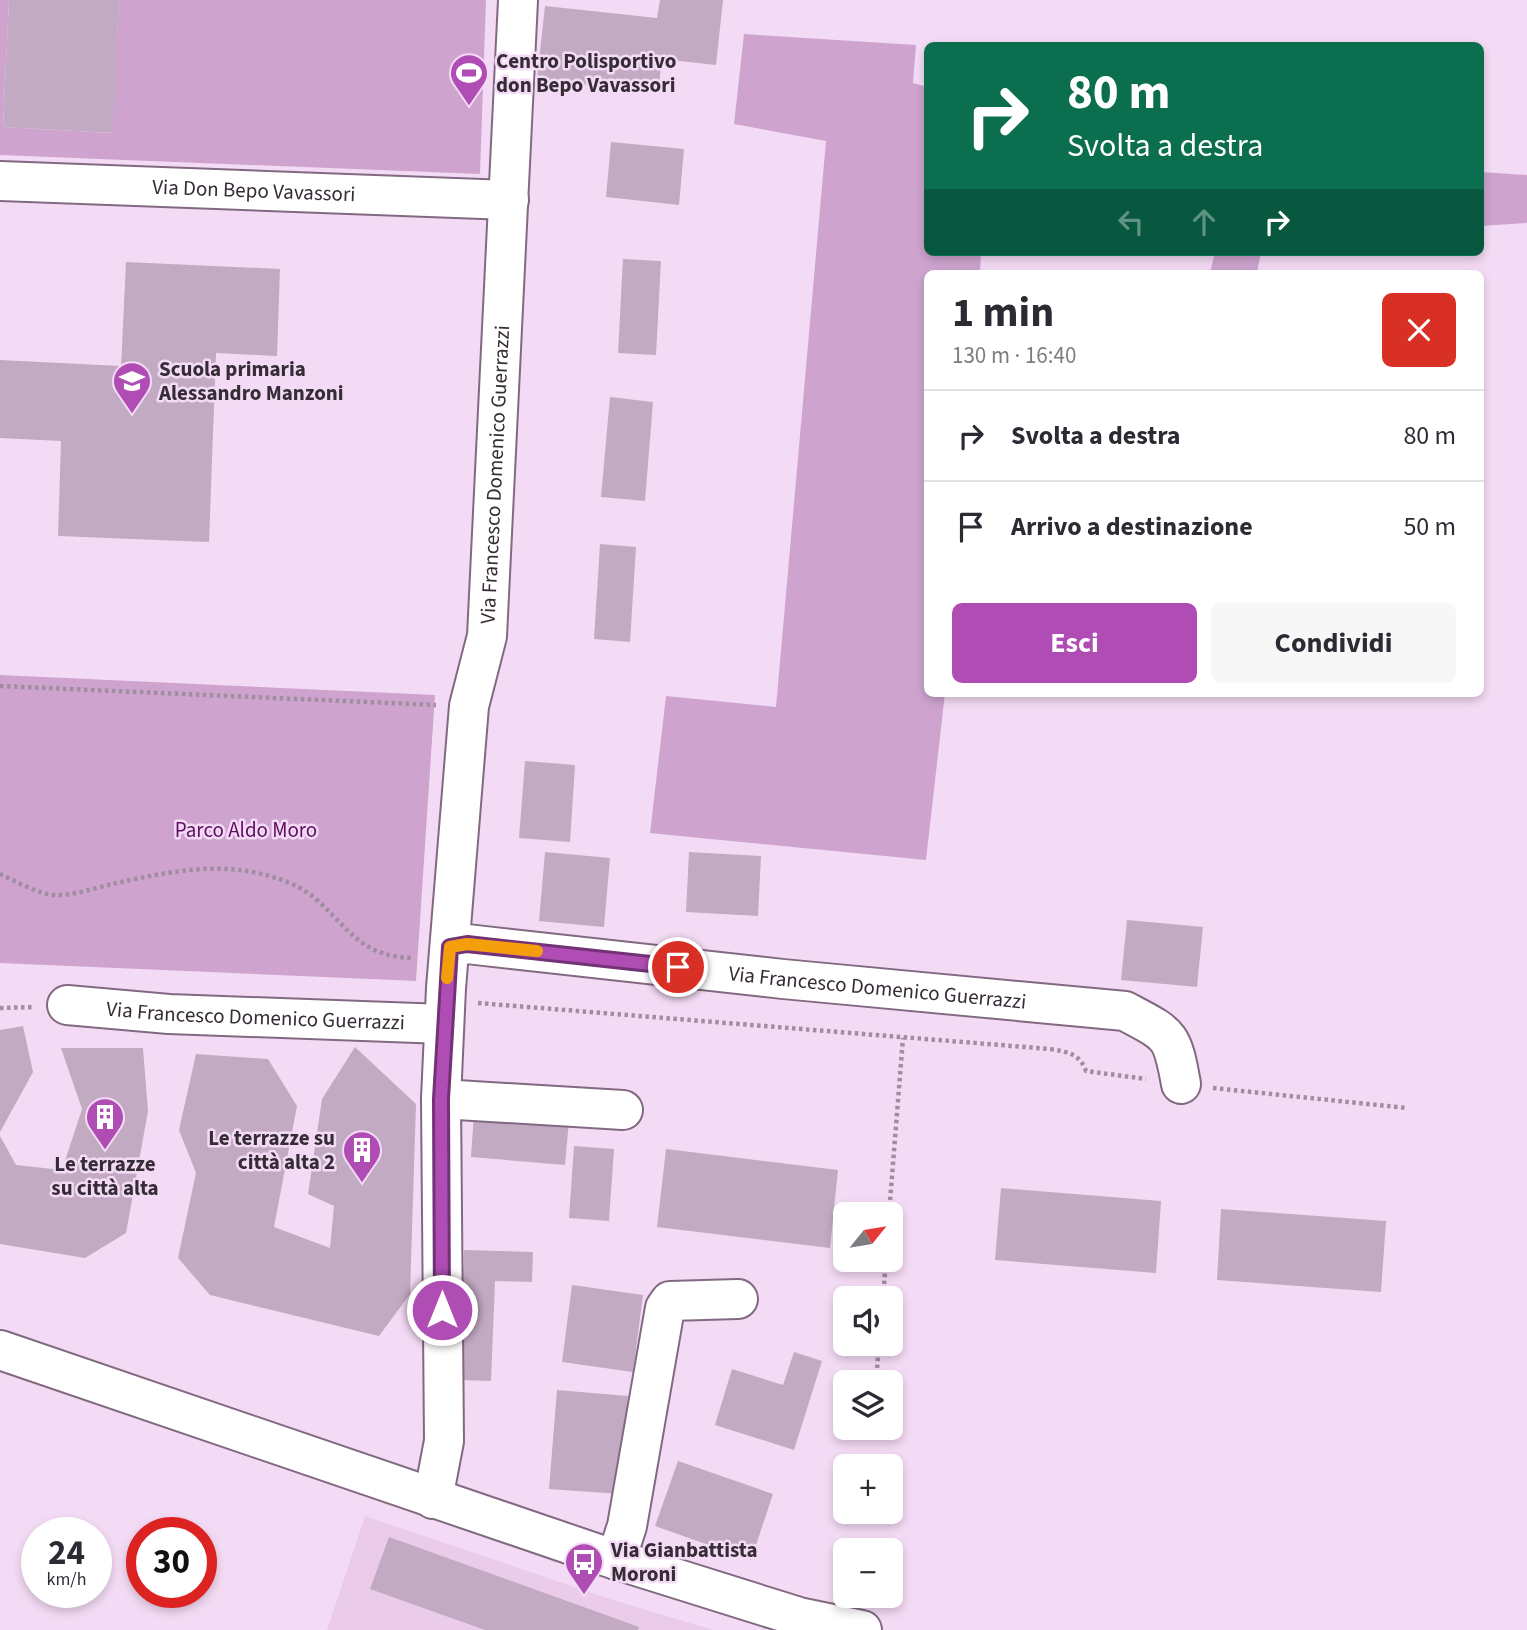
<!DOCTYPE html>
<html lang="it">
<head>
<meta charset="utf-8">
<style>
	:root { --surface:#fff; --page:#f7f7f7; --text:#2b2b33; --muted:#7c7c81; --line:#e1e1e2; --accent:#af4db4 }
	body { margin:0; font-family:"Source Sans 3",sans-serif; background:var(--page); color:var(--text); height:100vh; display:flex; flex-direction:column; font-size:26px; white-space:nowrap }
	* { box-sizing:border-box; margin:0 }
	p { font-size:23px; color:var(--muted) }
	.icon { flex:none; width:38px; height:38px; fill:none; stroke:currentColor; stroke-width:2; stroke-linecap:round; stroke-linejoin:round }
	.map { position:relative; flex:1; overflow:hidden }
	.panel { position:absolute; left:924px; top:270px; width:560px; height:427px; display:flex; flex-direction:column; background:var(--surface); border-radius:10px; box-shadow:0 4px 10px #0003 }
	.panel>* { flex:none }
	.top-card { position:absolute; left:924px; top:42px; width:560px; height:214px; border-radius:10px; box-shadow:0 4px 10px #0003; background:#0b6e4f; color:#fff; overflow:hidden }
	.needle { width:46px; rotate:60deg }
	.tools { position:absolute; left:833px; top:1202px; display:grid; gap:14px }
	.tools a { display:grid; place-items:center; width:70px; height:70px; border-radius:10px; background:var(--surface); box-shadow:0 4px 10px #0003; font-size:35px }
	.speed { position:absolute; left:21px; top:1517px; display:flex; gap:14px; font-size:35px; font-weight:700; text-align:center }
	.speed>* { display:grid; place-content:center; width:91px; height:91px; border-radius:50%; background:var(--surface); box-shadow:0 4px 10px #0003; line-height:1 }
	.speed small { font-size:18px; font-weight:400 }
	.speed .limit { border:10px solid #d22; background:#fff; color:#111 }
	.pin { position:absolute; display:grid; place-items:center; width:60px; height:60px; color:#fff; margin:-30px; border:4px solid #fff; border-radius:50%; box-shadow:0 2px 7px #0007 }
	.me { position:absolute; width:77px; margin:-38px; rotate:0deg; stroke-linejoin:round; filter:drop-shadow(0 0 5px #0008) }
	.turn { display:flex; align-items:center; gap:24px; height:147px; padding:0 28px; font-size:32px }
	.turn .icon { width:91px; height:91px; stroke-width:2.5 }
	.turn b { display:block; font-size:49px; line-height:60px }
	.lanes { display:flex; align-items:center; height:66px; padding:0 28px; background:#0003; justify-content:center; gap:35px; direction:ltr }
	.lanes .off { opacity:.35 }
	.round { display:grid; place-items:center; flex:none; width:74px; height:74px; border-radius:10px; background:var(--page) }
	.headline { display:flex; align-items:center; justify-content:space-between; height:119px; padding:0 28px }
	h1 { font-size:42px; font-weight:700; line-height:52px }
	.action { display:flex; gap:14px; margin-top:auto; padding:14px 28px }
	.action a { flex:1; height:80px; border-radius:10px; background:var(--accent); color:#fff; font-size:28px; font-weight:700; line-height:80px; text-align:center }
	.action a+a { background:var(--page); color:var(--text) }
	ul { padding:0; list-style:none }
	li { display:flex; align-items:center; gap:21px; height:91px; padding:0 28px; border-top:2px solid var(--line) }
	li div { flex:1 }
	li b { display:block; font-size:26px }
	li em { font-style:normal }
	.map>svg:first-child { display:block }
	.built { fill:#eacbea }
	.green { fill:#cea4cf }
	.building { fill:#c3aac3 }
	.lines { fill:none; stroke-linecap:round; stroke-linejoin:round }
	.minor-casing { stroke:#816a81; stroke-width:42 }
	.major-casing { stroke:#816a81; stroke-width:42 }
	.path { stroke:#9f8da0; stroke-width:4.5; stroke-dasharray:3.5 3.5; stroke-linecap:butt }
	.minor { stroke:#fff; stroke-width:38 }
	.major { stroke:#fff; stroke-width:38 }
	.route-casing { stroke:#723275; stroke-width:18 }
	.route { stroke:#af4db4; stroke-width:12 }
	.slow { stroke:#f59e0b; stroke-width:12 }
	.labels { text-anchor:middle; stroke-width:5; stroke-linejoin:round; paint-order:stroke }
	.poi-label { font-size:21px; font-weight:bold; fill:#362c36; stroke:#f4dbf5; text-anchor:start }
	.street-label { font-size:21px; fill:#362c36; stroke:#f4dbf5 }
	.park-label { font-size:21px; fill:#5e0d62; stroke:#f4dbf5 }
</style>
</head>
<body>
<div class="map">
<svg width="1527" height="1630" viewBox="0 0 1527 1630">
	<rect width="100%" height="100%" fill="#f4dbf5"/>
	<!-- built -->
	<polygon class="built" points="365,1516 613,1600 713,1630 327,1630"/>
	<!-- green -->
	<g class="green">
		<polygon points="0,0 9,0 3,127 112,133 119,0 486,0 480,174 0,155"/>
		<polygon points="744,34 916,45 913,83 927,87 928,252 981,252 980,273 928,273 928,693 945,693 926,860 650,833 666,696 776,707 826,141 734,124"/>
		<polygon points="1481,172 1527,175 1527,223 1481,226"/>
		<polygon points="1215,252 1261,252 1257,273 1210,273"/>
		<polygon points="0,675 435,695 416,981 0,963"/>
	</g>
	<!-- building -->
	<g class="building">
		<polygon points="9,0 119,0 113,133 3,127"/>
		<polygon points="660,0 723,0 716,65 662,59 658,93 537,79 545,6 657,18"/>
		<polygon points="611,142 684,149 679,205 606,197"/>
		<polygon points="623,259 661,261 656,355 618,353"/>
		<polygon points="126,262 280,269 277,356 216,353 209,542 58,536 61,441 0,438 0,360 121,366"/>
		<polygon points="610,397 653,402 645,501 601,497"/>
		<polygon points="600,544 636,547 630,642 594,639"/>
		<polygon points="525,761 575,765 570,842 519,838"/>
		<polygon points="545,852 610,858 604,927 539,921"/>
		<polygon points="689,852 761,856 758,916 686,912"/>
		<polygon points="1127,920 1203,927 1197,987 1121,980"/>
		<polygon points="23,1026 33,1072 0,1132 0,1030"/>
		<polygon points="355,1047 416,1104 410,1294 379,1336 210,1295 178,1258 196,1173 179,1130 196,1054 268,1059 297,1106 274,1227 330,1248 334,1206 308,1194 322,1099"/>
		<polygon points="61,1048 143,1048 148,1111 126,1233 85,1258 0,1244 0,1136 16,1165 62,1170 82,1109"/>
		<polygon points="474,1112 569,1120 565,1165 471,1157"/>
		<polygon points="574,1146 614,1149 609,1221 569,1218"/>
		<polygon points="666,1149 838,1170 830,1248 657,1227"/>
		<polygon points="1001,1188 1161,1201 1156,1273 995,1260"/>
		<polygon points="1221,1209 1386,1221 1381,1292 1217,1280"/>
		<polygon points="464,1250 533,1252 532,1282 495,1281 491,1381 460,1380"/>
		<polygon points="572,1285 643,1295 633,1372 562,1362"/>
		<polygon points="794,1352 822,1361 794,1450 715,1425 732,1369 783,1385"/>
		<polygon points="557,1390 628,1396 620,1494 549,1489"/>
		<polygon points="678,1461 773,1494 751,1560 655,1526"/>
		<polygon points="389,1537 639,1627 638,1630 485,1630 370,1589"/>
	</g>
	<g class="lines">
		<defs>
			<g id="minor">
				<path id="s1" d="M0,181l509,19"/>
				<path id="s2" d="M450,947l17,-3 316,35 342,32c45,24 47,22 56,73"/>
				<path id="s3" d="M67,1005l102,9 275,10"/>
				<polyline points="441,1099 623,1110"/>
				<path id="s4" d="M433,1499l11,-58 -3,-342 5,-111 23,-282 18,-70 31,-636"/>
				<polyline points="616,1560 627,1526 665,1308 670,1301 738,1299"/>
			</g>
			<polyline id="major" points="0,1350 598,1554 799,1617 862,1630"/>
		</defs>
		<!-- minor casing -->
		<use href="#minor" class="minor-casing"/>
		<!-- major casing -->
		<use href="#major" class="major-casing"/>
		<!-- path -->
		<g class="path">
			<polyline points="0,686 436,705"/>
			<path d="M0,874c15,7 38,20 55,21 17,1 40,-7 57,-11 41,-9 85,-19 127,-14 26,3 58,12 78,30 34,31 45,57 97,58"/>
			<path d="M478,1003l572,46c18,3 29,4 36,22l60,8"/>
			<polyline points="0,1008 34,1007"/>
			<polyline points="1213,1088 1407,1108"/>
			<polyline points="889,1214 903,1038"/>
			<polyline points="883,1298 886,1260"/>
			<polyline points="876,1382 879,1344"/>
		</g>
		<!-- minor -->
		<use href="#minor" class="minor"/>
		<!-- major -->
		<use href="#major" class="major"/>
	</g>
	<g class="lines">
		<defs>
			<polyline id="route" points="442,1310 441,1099 450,947 467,944 678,967"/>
		</defs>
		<!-- route casing -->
		<use href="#route" class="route-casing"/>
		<!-- route -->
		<use href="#route" class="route"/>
		<!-- slow -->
		<polyline class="slow" points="447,978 450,947 467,944 537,951"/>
	</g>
	<!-- icons -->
	<defs>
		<symbol id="stadium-pin" viewBox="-11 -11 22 30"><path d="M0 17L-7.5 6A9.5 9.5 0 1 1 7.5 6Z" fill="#af4db4" stroke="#f4dbf5"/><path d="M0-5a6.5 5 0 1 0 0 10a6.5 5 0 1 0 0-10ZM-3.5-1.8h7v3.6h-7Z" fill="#fff"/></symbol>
		<symbol id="school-pin" viewBox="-11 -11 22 30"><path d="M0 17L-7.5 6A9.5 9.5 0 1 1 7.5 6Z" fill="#af4db4" stroke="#f4dbf5"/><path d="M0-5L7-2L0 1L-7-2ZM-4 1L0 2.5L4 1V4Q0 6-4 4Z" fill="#fff"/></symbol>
		<symbol id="building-pin" viewBox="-11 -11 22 30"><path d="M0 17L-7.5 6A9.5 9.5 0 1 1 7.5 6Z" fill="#af4db4" stroke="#f4dbf5"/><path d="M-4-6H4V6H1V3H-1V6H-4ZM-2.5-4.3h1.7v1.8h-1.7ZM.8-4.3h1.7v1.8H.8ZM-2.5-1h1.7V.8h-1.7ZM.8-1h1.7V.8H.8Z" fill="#fff"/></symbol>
		<symbol id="bus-pin" viewBox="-11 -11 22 30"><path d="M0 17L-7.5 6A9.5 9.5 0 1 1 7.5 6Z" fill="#af4db4" stroke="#f4dbf5"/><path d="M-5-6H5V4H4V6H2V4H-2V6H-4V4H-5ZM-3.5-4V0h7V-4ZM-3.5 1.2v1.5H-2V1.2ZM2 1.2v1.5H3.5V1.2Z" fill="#fff"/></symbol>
	</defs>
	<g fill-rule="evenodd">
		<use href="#stadium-pin" x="447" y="51" width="44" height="60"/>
		<use href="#school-pin" x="110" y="359" width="44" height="60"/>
		<use href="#building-pin" x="83" y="1095" width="44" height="60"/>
		<use href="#building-pin" x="340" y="1128" width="44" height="60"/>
		<use href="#bus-pin" x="562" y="1540" width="44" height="60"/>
	</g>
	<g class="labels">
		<!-- poi labels -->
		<g class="poi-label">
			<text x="496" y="68">Centro Polisportivo<tspan x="496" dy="24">don Bepo Vavassori</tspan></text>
			<text x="159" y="376">Scuola primaria<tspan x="159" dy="24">Alessandro Manzoni</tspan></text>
			<text x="335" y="1145" text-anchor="end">Le terrazze su<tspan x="335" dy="24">città alta 2</tspan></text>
			<text x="105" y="1171" text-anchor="middle">Le terrazze<tspan x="105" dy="24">su città alta</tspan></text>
			<text x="611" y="1557">Via Gianbattista<tspan x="611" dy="24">Moroni</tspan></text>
		</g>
		<!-- street labels -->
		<g class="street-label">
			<text dy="7" stroke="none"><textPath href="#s1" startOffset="254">Via Don Bepo Vavassori</textPath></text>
			<text dy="7" stroke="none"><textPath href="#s4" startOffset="1029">Via Francesco Domenico Guerrazzi</textPath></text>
			<text dy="7" stroke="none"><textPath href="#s2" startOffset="430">Via Francesco Domenico Guerrazzi</textPath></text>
			<text dy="7" stroke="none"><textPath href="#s3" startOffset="189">Via Francesco Domenico Guerrazzi</textPath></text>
		</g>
		<!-- park labels -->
		<g class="park-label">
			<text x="246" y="837">Parco Aldo Moro</text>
		</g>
	</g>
</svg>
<div class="tools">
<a><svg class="needle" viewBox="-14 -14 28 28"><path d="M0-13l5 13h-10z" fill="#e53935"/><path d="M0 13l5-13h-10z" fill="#7c7c81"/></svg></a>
<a><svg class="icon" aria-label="sound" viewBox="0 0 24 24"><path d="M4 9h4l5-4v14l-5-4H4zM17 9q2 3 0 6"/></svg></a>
<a><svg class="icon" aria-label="layers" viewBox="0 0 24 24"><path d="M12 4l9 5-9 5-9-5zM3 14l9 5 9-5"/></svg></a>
<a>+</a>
<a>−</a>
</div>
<div class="speed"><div>24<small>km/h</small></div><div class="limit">30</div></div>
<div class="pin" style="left:678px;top:967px;background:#d93025"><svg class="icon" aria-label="arrive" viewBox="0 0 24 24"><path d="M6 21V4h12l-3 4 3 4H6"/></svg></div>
<svg class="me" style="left:442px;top:1310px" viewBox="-20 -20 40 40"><circle r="17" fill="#af4db4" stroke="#fff" stroke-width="3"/><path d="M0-11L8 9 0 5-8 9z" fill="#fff"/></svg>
<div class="top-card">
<div class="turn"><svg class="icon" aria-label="right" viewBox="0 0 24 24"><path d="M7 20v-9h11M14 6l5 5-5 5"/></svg><div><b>80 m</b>Svolta a destra</div></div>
<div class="lanes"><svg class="icon off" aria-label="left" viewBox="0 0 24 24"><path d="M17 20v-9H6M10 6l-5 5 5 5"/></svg><svg class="icon off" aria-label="ahead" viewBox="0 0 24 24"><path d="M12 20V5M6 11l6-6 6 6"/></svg><svg class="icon" aria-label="right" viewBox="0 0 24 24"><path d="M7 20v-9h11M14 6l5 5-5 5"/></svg></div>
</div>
<section class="panel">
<div class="headline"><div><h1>1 min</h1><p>130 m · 16:40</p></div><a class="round" style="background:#d93025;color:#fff"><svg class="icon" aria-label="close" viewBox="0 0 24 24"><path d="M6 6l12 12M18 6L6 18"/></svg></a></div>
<ul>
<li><svg class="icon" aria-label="right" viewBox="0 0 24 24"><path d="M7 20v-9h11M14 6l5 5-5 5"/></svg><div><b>Svolta a destra</b></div><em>80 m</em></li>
<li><svg class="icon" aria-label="arrive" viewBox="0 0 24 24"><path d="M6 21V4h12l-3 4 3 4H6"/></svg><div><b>Arrivo a destinazione</b></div><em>50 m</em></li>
</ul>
<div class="action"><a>Esci</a><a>Condividi</a></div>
</section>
</div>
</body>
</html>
